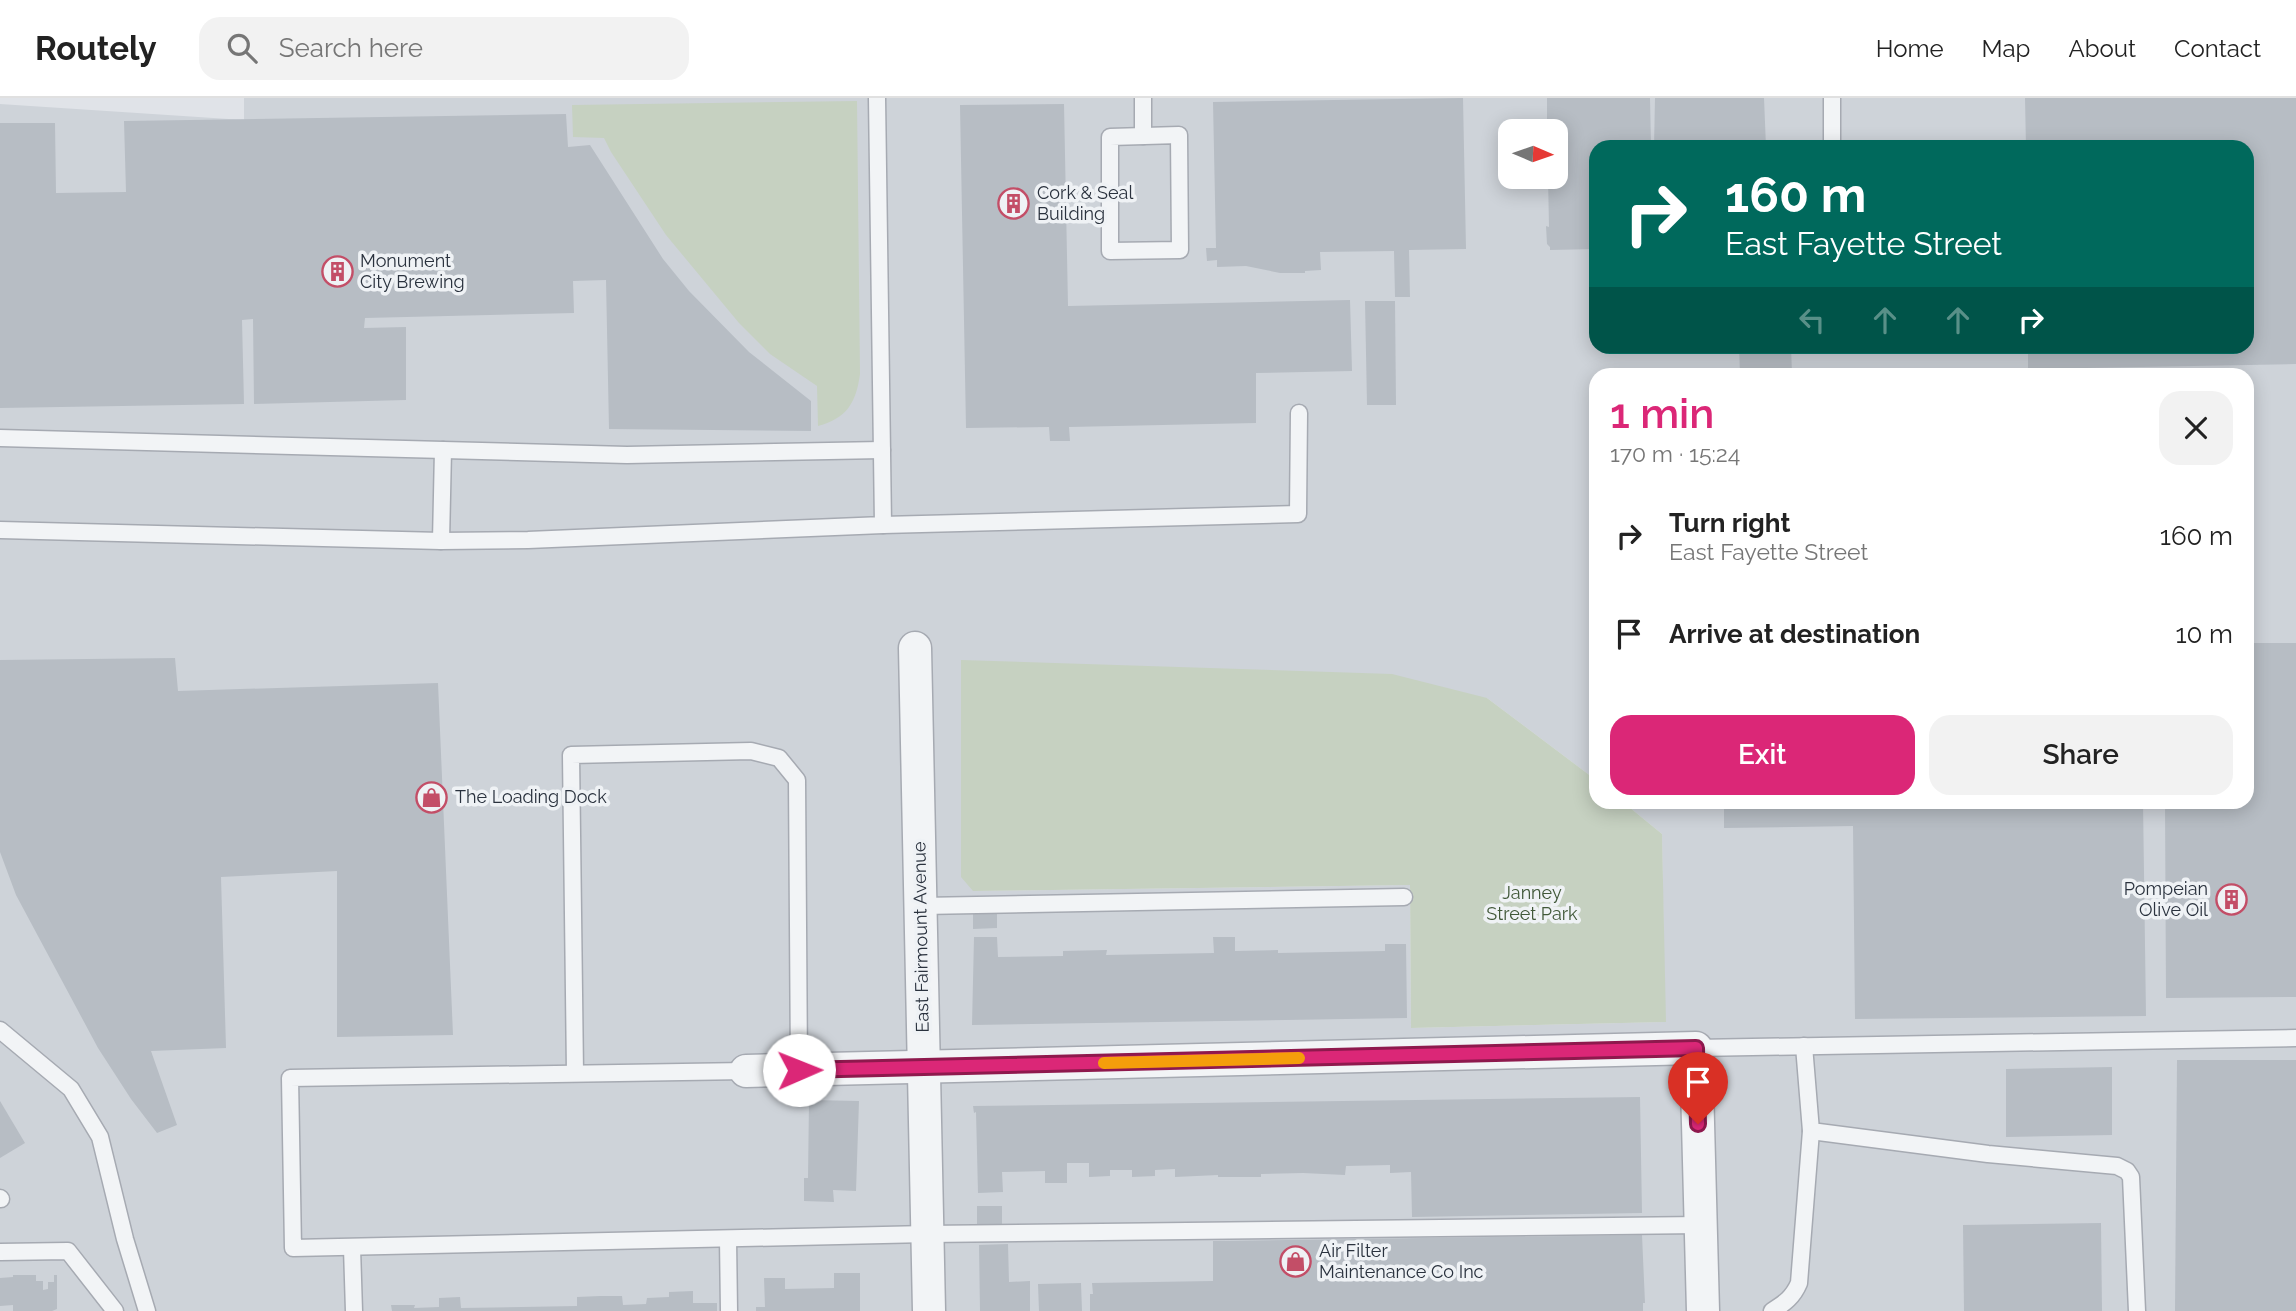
<!DOCTYPE html>
<html lang="en">
<head>
<meta charset="utf-8">
<style>
	:root { --surface:#fff; --page:#f2f2f2; --text:#222; --muted:#767676; --line:#e0e0e0; --accent:#db2777 }
	body { margin:0; font-family:Raleway,sans-serif; background:var(--page); color:var(--text); height:100vh; display:flex; flex-direction:column; font-size:26px; white-space:nowrap }
	* { box-sizing:border-box; margin:0 }
	p { font-size:23px; color:var(--muted) }
	.icon { flex:none; width:38px; height:38px; fill:none; stroke:currentColor; stroke-width:2; stroke-linecap:round; stroke-linejoin:round }
	.map { position:relative; flex:1; overflow:hidden }
	.panel { position:absolute; left:1589px; top:270px; width:665px; height:441px; display:flex; flex-direction:column; background:var(--surface); border-radius:21px; box-shadow:0 4px 18px #0003 }
	.panel>* { flex:none }
	.hud { position:absolute; left:1589px; top:42px; width:665px; height:214px; border-radius:21px; box-shadow:0 4px 18px #0003; background:#00695c; color:#fff; overflow:hidden }
	.needle { width:46px; rotate:92deg }
	.tools { position:absolute; left:1498px; top:21px; display:grid; gap:14px }
	.tools a { display:grid; place-items:center; width:70px; height:70px; border-radius:14px; background:var(--surface); box-shadow:0 4px 18px #0003; font-size:35px }
	.pin { position:absolute; display:grid; place-items:center; width:60px; height:60px; color:#fff; margin:-72px -30px; border-radius:50% 50% 50% 0; rotate:-45deg; box-shadow:0 0 7px #0007 }
	.pin .icon { rotate:45deg }
	.me { position:absolute; width:77px; margin:-38px; rotate:89deg; stroke-linejoin:round; filter:drop-shadow(0 0 5px #0008) }
	.turn { display:flex; align-items:center; gap:24px; height:147px; padding:0 21px; font-size:32px }
	.turn .icon { width:91px; height:91px; stroke-width:2.5 }
	.turn b { display:block; font-size:49px; line-height:60px }
	.lanes { display:flex; align-items:center; height:66px; padding:0 21px; background:#0003; justify-content:center; gap:35px; direction:ltr }
	.lanes .off { opacity:.35 }
	.round { display:grid; place-items:center; flex:none; width:74px; height:74px; border-radius:21px; background:var(--page) }
	.headline { display:flex; align-items:center; justify-content:space-between; height:119px; padding:0 21px }
	h1 { font-size:42px; font-weight:600; line-height:52px; color:var(--accent) }
	.action { display:flex; gap:14px; margin-top:auto; padding:14px 21px }
	.action a { flex:1; height:80px; border-radius:21px; background:var(--accent); color:#fff; font-size:28px; font-weight:600; line-height:80px; text-align:center }
	.action a+a { background:var(--page); color:var(--text) }
	ul { padding:0; list-style:none }
	li { display:flex; align-items:center; gap:21px; height:98px; padding:0 21px }
	li div { flex:1 }
	li b { display:block; font-size:26px }
	li em { font-style:normal }
	header { display:flex; align-items:center; gap:42px; box-sizing:border-box; height:98px; padding:0 35px; background:var(--surface); border-bottom:2px solid var(--line) }
	header strong { font-size:33px }
	nav { display:flex; gap:38px; margin-inline-start:auto; font-size:24px }
	.search { width:490px; height:63px; background:var(--page); display:flex; align-items:center; gap:18px; box-sizing:border-box; padding:0 24px; border-radius:21px; color:var(--muted); font-size:26px }
	.map>svg:first-child { display:block }
	.built { fill:#ced3d9; fill-rule:evenodd }
	.green { fill:#c6d1c1 }
	.building { fill:#b7bdc4 }
	.lines { fill:none; stroke-linecap:round; stroke-linejoin:round }
	.service-casing { stroke:#a6aab2; stroke-width:19 }
	.minor-casing { stroke:#a6aab2; stroke-width:35 }
	.service { stroke:#f2f4f6; stroke-width:16 }
	.minor { stroke:#f2f4f6; stroke-width:32 }
	.route-casing { stroke:#8e194d; stroke-width:18 }
	.route { stroke:#db2777; stroke-width:12 }
	.slow { stroke:#f59e0b; stroke-width:12 }
	.labels { text-anchor:middle; stroke-width:7; stroke-linejoin:round; paint-order:stroke }
	.poi-label { font-size:18px; fill:#2a323e; stroke:#eff2f5; text-anchor:start }
	.park-label { font-size:18px; fill:#405838; stroke:#eff2f5 }
	.street-label { font-size:18px; fill:#2a323e; stroke:#eff2f5 }
</style>
</head>
<body>
<header>
<strong>Routely</strong>
<div class="search"><svg class="icon" aria-label="search" viewBox="0 0 24 24"><circle cx="10" cy="10" r="6"/><path d="M15 15l6 6"/></svg>Search here</div>
<nav><a>Home</a><a>Map</a><a>About</a><a>Contact</a></nav>
</header>
<div class="map">
<svg width="2296" height="1213" viewBox="0 0 2296 1213">
	<rect width="100%" height="100%" fill="#e0e3e8"/>
	<!-- built -->
	<path class="built" d="M244,0h2052v1213h-2296v-1207l244,16zM1510,33h46v46h-46zM1596,49h651v199h-651zM1596,276h651v428h-624l39,32 3,188 -254,6 -1,-143 -437,6 514,-193 109,82z"/>
	<!-- green -->
	<g class="green">
		<path d="M857,3l3,273c-4,29 -13,44 -42,52l-1,-40 -47,-32 -31,-31 -73,-88 -55,-83 -7,-14 -31,-1 -1,-32z"/>
		<polygon points="961,562 1392,576 1487,600 1596,682 1596,704 1623,704 1662,736 1666,924 1411,930 1410,787 973,793 961,779"/>
	</g>
	<!-- building -->
	<g class="building">
		<polygon points="1463,0 1466,151 1409,152 1410,199 1395,199 1394,153 1320,154 1321,172 1305,173 1305,175 1280,175 1246,168 1217,169 1217,162 1207,163 1206,150 1216,150 1213,4"/>
		<polygon points="1547,0 1650,0 1651,49 1596,49 1596,151 1550,152 1550,149 1547,146 1546,128 1549,129 1548,79 1556,79 1556,33 1547,33"/>
		<polygon points="1655,0 1764,0 1766,49 1654,49"/>
		<polygon points="2025,0 2296,0 2296,266 2028,271 2028,248 2247,248 2247,49 2026,49"/>
		<polygon points="1064,6 1068,208 1350,202 1352,273 1256,275 1256,325 1069,329 1070,343 1050,343 1049,329 966,330 960,7"/>
		<polygon points="566,16 568,49 590,47 663,161 689,193 749,254 811,303 811,333 609,331 606,182 573,183 574,215 365,220 364,230 406,229 406,302 254,306 253,221 242,222 244,306 0,310 0,25 55,25 56,95 126,94 124,23"/>
		<polygon points="1365,203 1395,203 1396,307 1367,307"/>
		<polygon points="1739,248 1791,248 1792,276 1740,276"/>
		<polygon points="2247,545 2296,545 2296,899 2166,900 2165,704 2247,704"/>
		<polygon points="175,560 178,593 438,585 453,937 337,939 337,773 221,779 226,950 151,953 177,1027 157,1035 131,1001 98,950 16,797 0,754 0,562"/>
		<polygon points="1724,704 2143,704 2146,918 1855,921 1853,728 1724,730"/>
		<polygon points="997,813 997,830 973,831 973,814"/>
		<polygon points="974,839 997,839 998,859 1063,858 1063,853 1107,852 1106,857 1214,855 1213,839 1235,839 1235,853 1278,852 1278,855 1385,853 1385,846 1406,846 1407,920 972,927"/>
		<polygon points="2177,962 2296,962 2296,1213 2175,1213"/>
		<polygon points="2112,969 2112,1037 2006,1039 2006,971"/>
		<polygon points="1640,999 1642,1115 1412,1119 1411,1074 1390,1075 1390,1067 1346,1068 1345,1077 1303,1075 1261,1076 1261,1079 1218,1079 1218,1077 1175,1079 1175,1071 1155,1072 1155,1078 1132,1079 1132,1072 1110,1072 1110,1078 1089,1079 1089,1065 1067,1065 1067,1085 1045,1085 1045,1073 1002,1074 1003,1094 978,1095 976,1014 974,1015 973,1008"/>
		<polygon points="809,1002 859,1003 856,1093 833,1092 834,1104 804,1103 804,1080 808,1080"/>
		<polygon points="0,1003 25,1045 0,1060"/>
		<rect x="977" y="1108" width="25" height="18"/>
		<polygon points="2101,1125 2102,1213 1964,1213 1963,1127"/>
		<polygon points="1642,1137 1645,1205 1643,1205 1643,1213 1090,1213 1090,1196 1093,1196 1092,1185 1213,1183 1213,1143"/>
		<polygon points="1008,1146 1009,1184 1030,1183 1030,1213 980,1213 979,1147"/>
		<polygon points="834,1175 860,1175 860,1213 756,1213 756,1209 765,1209 764,1180 785,1180 785,1191 834,1190"/>
		<polygon points="13,1177 36,1177 36,1183 43,1183 43,1192 48,1191 48,1184 54,1184 54,1177 57,1177 57,1211 52,1213 13,1213 13,1207 0,1208 0,1180 13,1179"/>
		<polygon points="1081,1185 1082,1213 1039,1213 1038,1186"/>
		<polygon points="693,1193 693,1205 717,1205 717,1213 392,1213 391,1207 415,1207 414,1210 439,1209 439,1200 460,1199 461,1210 577,1208 577,1199 600,1198 622,1198 623,1207 646,1206 647,1200 669,1199 669,1194"/>
	</g>
	<g class="lines">
		<defs>
			<g id="service">
				<polygon points="1179,37 1180,152 1110,153 1110,39"/>
				<polyline points="1143,38 1143,0"/>
				<polyline points="1832,49 1832,0"/>
				<polyline points="0,340 627,357 882,352"/>
				<polyline points="883,427 1298,416 1299,315"/>
				<polyline points="0,432 441,443 528,442 883,427 877,0"/>
				<polyline points="441,443 443,352"/>
				<polyline points="922,808 1404,799"/>
				<polyline points="0,932 71,991 100,1039 125,1141 147,1213"/>
				<polyline points="1804,948 1811,1033 1988,1056 2117,1068 2127,1073 2131,1079 2137,1213"/>
				<polyline points="1696,950 2296,940"/>
				<polyline points="746,973 290,980 293,1150 927,1136 1701,1127"/>
				<polyline points="575,975 571,657 751,653 779,660 797,682 799,972"/>
				<polyline points="0,1100 1,1101"/>
				<polyline points="728,1141 729,1213"/>
				<polyline points="352,1150 354,1213"/>
				<polyline points="0,1154 68,1153 115,1213"/>
				<path d="M1772,1213c13,-8 21,-14 27,-28l12,-152"/>
			</g>
			<g id="minor">
				<path d="M915,550c6,221 8,442 14,663"/>
				<polyline points="746,973 1696,950 1703,1213"/>
			</g>
		</defs>
		<!-- service casing -->
		<use href="#service" class="service-casing"/>
		<!-- minor casing -->
		<use href="#minor" class="minor-casing"/>
		<!-- service -->
		<use href="#service" class="service"/>
		<!-- minor -->
		<use href="#minor" class="minor"/>
	</g>
	<g class="lines">
		<defs>
			<polyline id="route" points="799,972 1696,950 1698,1026"/>
		</defs>
		<!-- route casing -->
		<use href="#route" class="route-casing"/>
		<!-- route -->
		<use href="#route" class="route"/>
		<!-- slow -->
		<polyline class="slow" points="1104,965 1299,960"/>
	</g>
	<!-- icons -->
	<defs>
		<symbol id="building-ring" viewBox="-11 -11 22 22"><circle r="9.5" fill="#eff2f5" stroke="#c34e67" stroke-width="1.5"/><path d="M-4-6H4V6H1V3H-1V6H-4ZM-2.5-4.3h1.7v1.8h-1.7ZM.8-4.3h1.7v1.8H.8ZM-2.5-1h1.7V.8h-1.7ZM.8-1h1.7V.8H.8Z" fill="#c34e67"/></symbol>
		<symbol id="shop-ring" viewBox="-11 -11 22 22"><circle r="9.5" fill="#eff2f5" stroke="#c34e67" stroke-width="1.5"/><path d="M-5-2.5h2.3a2.7 3.5 0 0 1 5.4 0H5L5.5 6h-11ZM-1.5-2.5h3a1.5 2.3 0 0 0-3 0Z" fill="#c34e67"/></symbol>
	</defs>
	<g fill-rule="evenodd">
		<use href="#building-ring" x="996" y="88" width="35" height="35"/>
		<use href="#building-ring" x="320" y="156" width="35" height="35"/>
		<use href="#shop-ring" x="414" y="682" width="35" height="35"/>
		<use href="#building-ring" x="2214" y="784" width="35" height="35"/>
		<use href="#shop-ring" x="1278" y="1146" width="35" height="35"/>
	</g>
	<g class="labels">
		<!-- poi labels -->
		<g class="poi-label">
			<text x="1037" y="101">Cork &amp; Seal<tspan x="1037" dy="21">Building</tspan></text>
			<text x="360" y="169">Monument<tspan x="360" dy="21">City Brewing</tspan></text>
			<text x="455" y="705">The Loading Dock</text>
			<text x="2208" y="797" text-anchor="end">Pompeian<tspan x="2208" dy="21">Olive Oil</tspan></text>
			<text x="1319" y="1159">Air Filter<tspan x="1319" dy="21">Maintenance Co Inc</tspan></text>
		</g>
		<!-- park labels -->
		<g class="park-label">
			<text x="1532" y="801">Janney<tspan x="1532" dy="21">Street Park</tspan></text>
		</g>
		<!-- street labels -->
		<g class="street-label">
			<text transform="translate(921 839) rotate(-91)" y="6">East Fairmount Avenue</text>
		</g>
	</g>
</svg>
<div class="tools">
<a><svg class="needle" viewBox="-14 -14 28 28"><path d="M0-13l5 13h-10z" fill="#e53935"/><path d="M0 13l5-13h-10z" fill="#767676"/></svg></a>
</div>
<div class="pin" style="left:1698px;top:1026px;background:#d93025"><svg class="icon" aria-label="arrive" viewBox="0 0 24 24"><path d="M6 21V4h12l-3 4 3 4H6"/></svg></div>
<svg class="me" style="left:799px;top:972px" viewBox="-20 -20 40 40"><circle r="19" fill="#fff"/><path d="M0-13L10 11 0 6-10 11z" fill="#db2777"/></svg>
<div class="hud">
<div class="turn"><svg class="icon" aria-label="right" viewBox="0 0 24 24"><path d="M7 20v-9h11M14 6l5 5-5 5"/></svg><div><b>160 m</b>East Fayette Street</div></div>
<div class="lanes"><svg class="icon off" aria-label="left" viewBox="0 0 24 24"><path d="M17 20v-9H6M10 6l-5 5 5 5"/></svg><svg class="icon off" aria-label="ahead" viewBox="0 0 24 24"><path d="M12 20V5M6 11l6-6 6 6"/></svg><svg class="icon off" aria-label="ahead" viewBox="0 0 24 24"><path d="M12 20V5M6 11l6-6 6 6"/></svg><svg class="icon" aria-label="right" viewBox="0 0 24 24"><path d="M7 20v-9h11M14 6l5 5-5 5"/></svg></div>
</div>
<section class="panel">
<div class="headline"><div><h1>1 min</h1><p>170 m · 15:24</p></div><a class="round"><svg class="icon" aria-label="close" viewBox="0 0 24 24"><path d="M6 6l12 12M18 6L6 18"/></svg></a></div>
<ul>
<li><svg class="icon" aria-label="right" viewBox="0 0 24 24"><path d="M7 20v-9h11M14 6l5 5-5 5"/></svg><div><b>Turn right</b><p>East Fayette Street</p></div><em>160 m</em></li>
<li><svg class="icon" aria-label="arrive" viewBox="0 0 24 24"><path d="M6 21V4h12l-3 4 3 4H6"/></svg><div><b>Arrive at destination</b></div><em>10 m</em></li>
</ul>
<div class="action"><a>Exit</a><a>Share</a></div>
</section>
</div>
</body>
</html>
